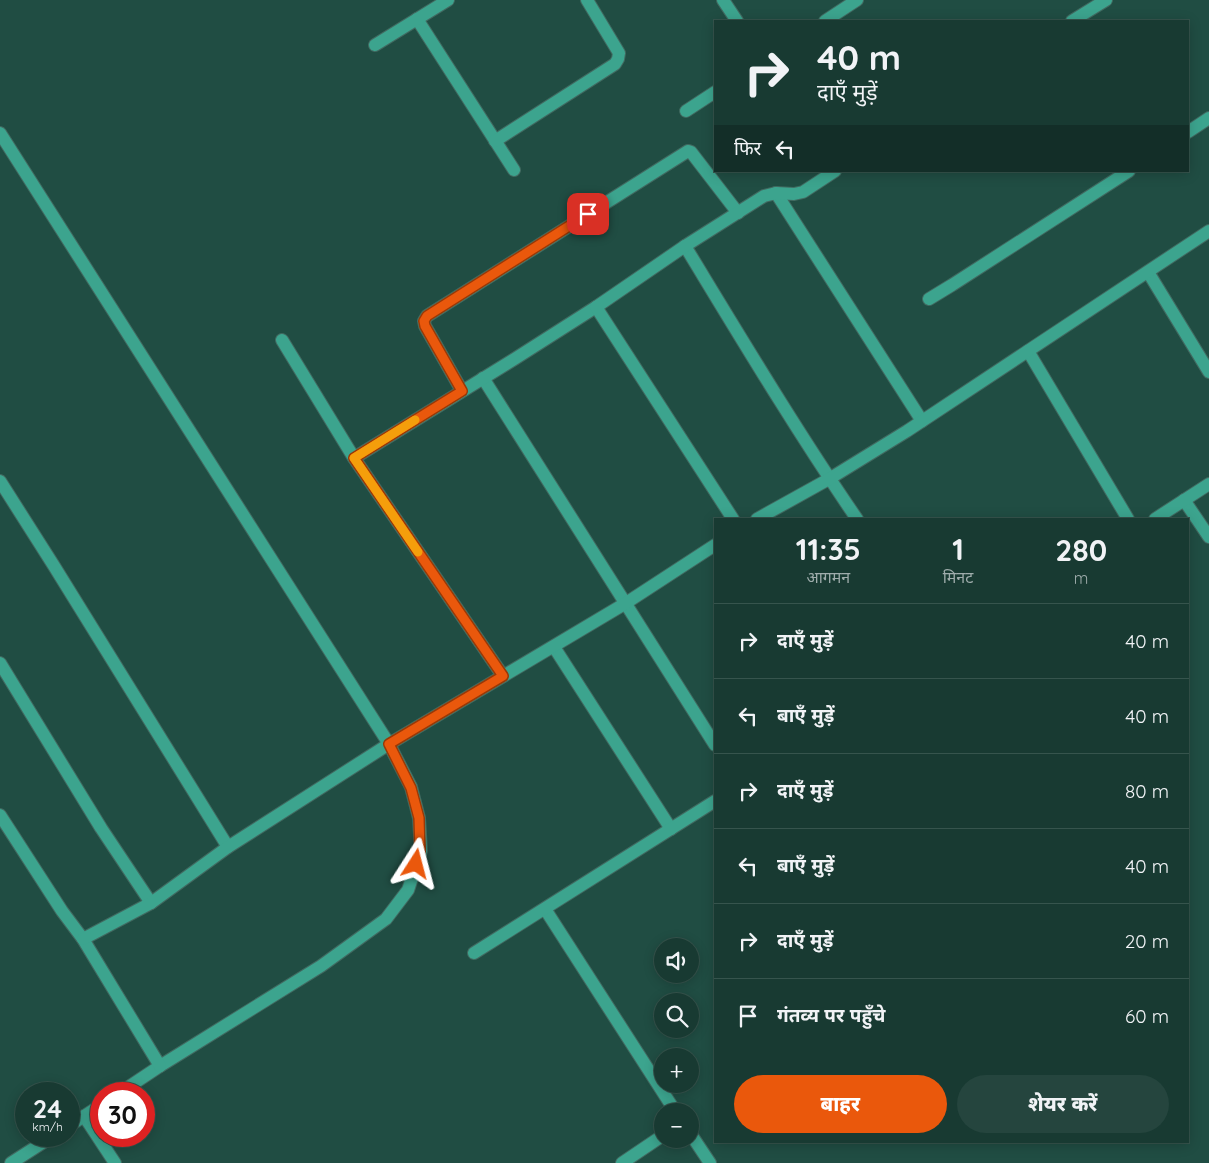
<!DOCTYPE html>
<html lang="hi">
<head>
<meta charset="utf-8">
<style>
	:root { --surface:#183a32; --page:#25453e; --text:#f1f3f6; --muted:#9fadac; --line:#36544d; --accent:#ea580c }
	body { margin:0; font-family:Quicksand,"Noto Sans Devanagari",sans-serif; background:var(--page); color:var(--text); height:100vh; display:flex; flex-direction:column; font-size:19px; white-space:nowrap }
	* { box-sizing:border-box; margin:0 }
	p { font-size:16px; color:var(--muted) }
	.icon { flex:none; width:28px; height:28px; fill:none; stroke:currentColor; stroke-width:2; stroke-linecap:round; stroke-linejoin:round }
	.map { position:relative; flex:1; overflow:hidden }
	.panel { position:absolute; left:714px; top:518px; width:475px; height:625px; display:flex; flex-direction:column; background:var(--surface); border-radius:0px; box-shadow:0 2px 12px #0003,0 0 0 1px var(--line) }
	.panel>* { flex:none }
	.top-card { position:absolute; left:714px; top:20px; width:475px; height:152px; border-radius:0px; box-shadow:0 2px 12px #0003,0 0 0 1px var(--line); background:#183a32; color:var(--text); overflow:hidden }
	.controls { position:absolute; left:654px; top:938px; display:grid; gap:10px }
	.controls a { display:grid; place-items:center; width:45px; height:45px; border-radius:50%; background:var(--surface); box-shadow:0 2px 12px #0003,0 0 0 1px var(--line); font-size:25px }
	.speed { position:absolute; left:15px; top:1082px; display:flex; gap:10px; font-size:25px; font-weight:700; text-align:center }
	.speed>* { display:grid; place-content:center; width:65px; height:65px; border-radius:50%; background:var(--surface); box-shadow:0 2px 12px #0003,0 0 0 1px var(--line); line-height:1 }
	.speed small { font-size:12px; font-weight:400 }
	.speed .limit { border:8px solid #d22; background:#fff; color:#111 }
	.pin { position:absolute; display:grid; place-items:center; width:42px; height:42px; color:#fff; margin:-21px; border-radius:10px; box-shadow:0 2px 8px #0006 }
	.me { position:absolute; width:55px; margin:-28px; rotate:9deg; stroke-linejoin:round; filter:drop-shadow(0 0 4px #0008) }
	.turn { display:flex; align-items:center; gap:18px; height:105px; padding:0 20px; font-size:22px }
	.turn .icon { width:65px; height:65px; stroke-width:2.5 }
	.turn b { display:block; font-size:35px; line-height:42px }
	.then { display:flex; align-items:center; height:48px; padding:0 20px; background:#0003; gap:10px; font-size:19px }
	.eta { display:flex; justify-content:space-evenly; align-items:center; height:85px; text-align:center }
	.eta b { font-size:30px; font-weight:800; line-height:35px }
	.primary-button { display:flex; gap:10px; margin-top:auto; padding:10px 20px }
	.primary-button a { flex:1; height:58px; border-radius:30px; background:var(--accent); color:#fff; font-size:20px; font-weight:800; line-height:58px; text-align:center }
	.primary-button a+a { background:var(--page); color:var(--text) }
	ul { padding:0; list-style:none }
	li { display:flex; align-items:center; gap:15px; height:75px; padding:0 20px; border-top:1px solid var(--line) }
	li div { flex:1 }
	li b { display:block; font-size:19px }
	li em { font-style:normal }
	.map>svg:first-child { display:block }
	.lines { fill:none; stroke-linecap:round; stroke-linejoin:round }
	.minor-casing { stroke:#416a61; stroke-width:14 }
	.minor { stroke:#3ca48e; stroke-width:12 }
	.route-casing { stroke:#983908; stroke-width:12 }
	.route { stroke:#ea580c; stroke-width:9 }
	.slow { stroke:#f59e0b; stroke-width:9 }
</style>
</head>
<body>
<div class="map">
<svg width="1209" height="1163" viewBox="0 0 1209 1163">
	<rect width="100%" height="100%" fill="#204d43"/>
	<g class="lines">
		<defs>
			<g id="minor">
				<polyline points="723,0 737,21"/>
				<polyline points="417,19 514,170"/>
				<polyline points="825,21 857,0"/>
				<polyline points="1072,21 1106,0"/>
				<polyline points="375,45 448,0"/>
				<polyline points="686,111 715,92"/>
				<polyline points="1188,132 1209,118"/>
				<polyline points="0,133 389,744 411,787 419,818 421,851 408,890 386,919 321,966 160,1066 118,1094"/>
				<polyline points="495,141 615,64 618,59 619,53 587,0"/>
				<polyline points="776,193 922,421"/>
				<path d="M685,246c56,92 111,184 172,273"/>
				<polyline points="1148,272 1209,372"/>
				<polyline points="929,299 952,285 1129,171"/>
				<polyline points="282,340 354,458 503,676"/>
				<polyline points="1028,351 1128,519"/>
				<polyline points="483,378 715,745"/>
				<polyline points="462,391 425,326 424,321 427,316 688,151 691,152 738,213"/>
				<polyline points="354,458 516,358 596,307"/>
				<polyline points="0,481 54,566 228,847"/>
				<polyline points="1184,500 1209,537"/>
				<polyline points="733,519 596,307 685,246 764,196 776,193 794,194 803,192 835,171"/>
				<polyline points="757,519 829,479 907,431 1209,231"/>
				<polyline points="1155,519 1209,484"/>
				<polyline points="554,647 671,829"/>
				<polyline points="0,663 101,828 151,903"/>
				<polyline points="0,815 62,911 83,939 160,1066"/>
				<polyline points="545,909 675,1111"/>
				<polyline points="83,939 151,903 228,847 389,744 626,603 715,545"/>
				<polyline points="474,953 715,801"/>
				<polyline points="84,1116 115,1163"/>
				<polyline points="69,1126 101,1105"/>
				<polyline points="690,1133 710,1163"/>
				<polyline points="11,1163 53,1136"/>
				<polyline points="622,1163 662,1136"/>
			</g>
		</defs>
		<!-- minor casing -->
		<use href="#minor" class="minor-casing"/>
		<!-- minor -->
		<use href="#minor" class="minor"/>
	</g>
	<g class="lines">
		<defs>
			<polyline id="route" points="416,864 420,851 419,818 411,788 389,744 503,676 354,458 462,391 425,326 424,321 427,316 588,214"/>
		</defs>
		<!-- route casing -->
		<use href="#route" class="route-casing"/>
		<!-- route -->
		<use href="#route" class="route"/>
		<!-- slow -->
		<polyline class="slow" points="415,420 354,458 418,552"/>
	</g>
</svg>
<div class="controls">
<a><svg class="icon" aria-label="sound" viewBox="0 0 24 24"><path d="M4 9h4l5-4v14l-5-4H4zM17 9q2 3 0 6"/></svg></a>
<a><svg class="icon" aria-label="search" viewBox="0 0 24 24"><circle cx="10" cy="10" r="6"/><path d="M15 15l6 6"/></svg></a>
<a>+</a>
<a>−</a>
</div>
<div class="speed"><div>24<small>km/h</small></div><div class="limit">30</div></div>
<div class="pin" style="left:588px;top:214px;background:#d93025"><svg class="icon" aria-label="arrive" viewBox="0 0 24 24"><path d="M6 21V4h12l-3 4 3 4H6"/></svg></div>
<svg class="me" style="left:416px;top:864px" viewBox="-20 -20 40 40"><path d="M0-17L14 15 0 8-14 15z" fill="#ea580c" stroke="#fff" stroke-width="4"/></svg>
<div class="top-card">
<div class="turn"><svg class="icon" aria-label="right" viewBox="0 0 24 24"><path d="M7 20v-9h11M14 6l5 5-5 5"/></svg><div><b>40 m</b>दाएँ मुड़ें</div></div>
<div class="then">फिर<svg class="icon" aria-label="left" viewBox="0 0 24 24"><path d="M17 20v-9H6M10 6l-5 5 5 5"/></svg></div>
</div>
<section class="panel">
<div class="eta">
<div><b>11:35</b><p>आगमन</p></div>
<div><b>1</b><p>मिनट</p></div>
<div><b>280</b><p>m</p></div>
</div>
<ul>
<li><svg class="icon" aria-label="right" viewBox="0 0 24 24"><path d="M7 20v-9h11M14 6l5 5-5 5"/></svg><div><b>दाएँ मुड़ें</b></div><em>40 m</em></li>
<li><svg class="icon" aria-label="left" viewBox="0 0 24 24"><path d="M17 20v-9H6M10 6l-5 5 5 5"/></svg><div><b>बाएँ मुड़ें</b></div><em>40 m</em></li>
<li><svg class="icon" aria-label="right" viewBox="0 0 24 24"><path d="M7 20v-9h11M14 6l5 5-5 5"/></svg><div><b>दाएँ मुड़ें</b></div><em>80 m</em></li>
<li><svg class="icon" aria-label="left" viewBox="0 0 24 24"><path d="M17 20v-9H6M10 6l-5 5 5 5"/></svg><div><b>बाएँ मुड़ें</b></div><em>40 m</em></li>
<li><svg class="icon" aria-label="right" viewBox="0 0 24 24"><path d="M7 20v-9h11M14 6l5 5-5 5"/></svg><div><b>दाएँ मुड़ें</b></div><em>20 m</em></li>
<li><svg class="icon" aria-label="arrive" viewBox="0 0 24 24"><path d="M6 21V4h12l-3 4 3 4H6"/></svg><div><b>गंतव्य पर पहुँचे</b></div><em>60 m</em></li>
</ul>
<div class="primary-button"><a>बाहर</a><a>शेयर करें</a></div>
</section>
</div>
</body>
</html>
